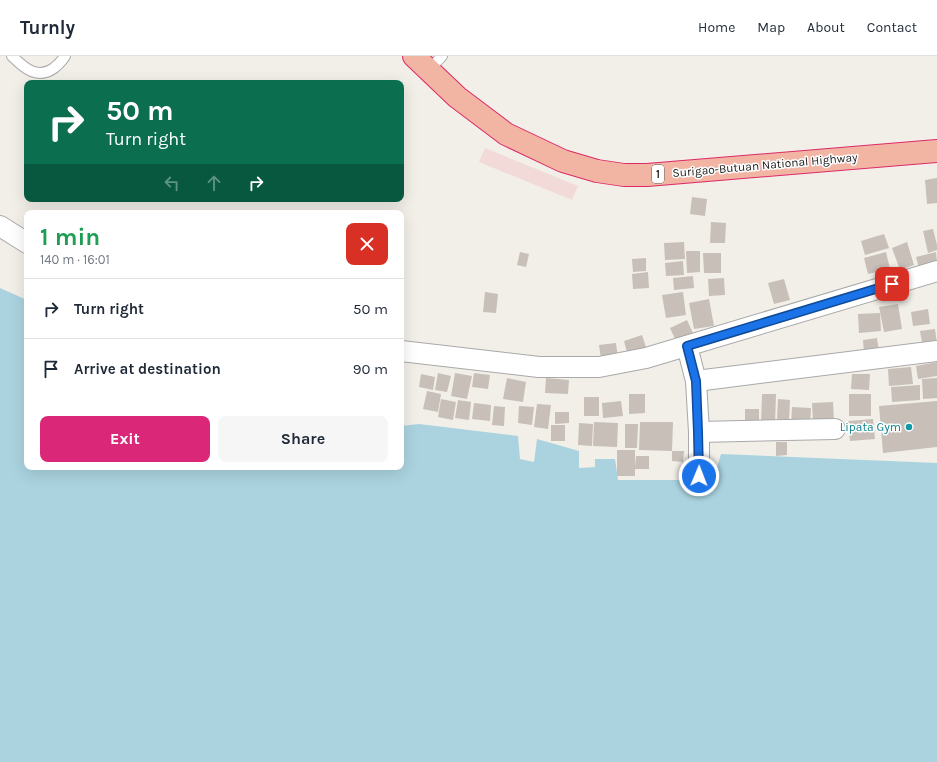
<!DOCTYPE html>
<html lang="en">
<head>
<meta charset="utf-8">
<style>
	:root { --surface:#fff; --page:#f6f6f7; --text:#1f2937; --muted:#747a83; --line:#e0e1e3; --accent:#db2777 }
	body { margin:0; font-family:Karla,sans-serif; background:var(--page); color:var(--text); height:100vh; display:flex; flex-direction:column; font-size:15px; white-space:nowrap }
	* { box-sizing:border-box; margin:0 }
	p { font-size:13px; color:var(--muted) }
	.icon { flex:none; width:22px; height:22px; fill:none; stroke:currentColor; stroke-width:2; stroke-linecap:round; stroke-linejoin:round }
	.map { position:relative; flex:1; overflow:hidden }
	.details { position:absolute; left:24px; top:154px; width:380px; height:260px; display:flex; flex-direction:column; background:var(--surface); border-radius:8px; box-shadow:0 4px 16px #0002 }
	.details>* { flex:none }
	.top-card { position:absolute; left:24px; top:24px; width:380px; height:122px; border-radius:8px; box-shadow:0 4px 16px #0002; background:#0b6e4f; color:#fff; overflow:hidden }
	.pin { position:absolute; display:grid; place-items:center; width:34px; height:34px; color:#fff; margin:-17px; border-radius:8px; box-shadow:0 2px 6px #0006 }
	.me { position:absolute; width:44px; margin:-22px; rotate:1deg; stroke-linejoin:round; filter:drop-shadow(0 0 3px #0008) }
	.turn { display:flex; align-items:center; gap:14px; height:84px; padding:0 16px; font-size:18px }
	.turn .icon { width:52px; height:52px; stroke-width:2.5 }
	.turn b { display:block; font-size:28px; line-height:34px }
	.lanes { display:flex; align-items:center; height:38px; padding:0 16px; background:#0003; justify-content:center; gap:20px; direction:ltr }
	.lanes .off { opacity:.35 }
	.round { display:grid; place-items:center; flex:none; width:42px; height:42px; border-radius:8px; background:var(--page) }
	.summary { display:flex; align-items:center; justify-content:space-between; height:68px; padding:0 16px }
	h1 { font-size:24px; font-weight:700; line-height:30px; color:#1e9e55 }
	.action { display:flex; gap:8px; margin-top:auto; padding:8px 16px }
	.action a { flex:1; height:46px; border-radius:8px; background:var(--accent); color:#fff; font-size:16px; font-weight:700; line-height:46px; text-align:center }
	.action a+a { background:var(--page); color:var(--text) }
	ul { padding:0; list-style:none }
	li { display:flex; align-items:center; gap:12px; height:60px; padding:0 16px; border-top:1px solid var(--line) }
	li div { flex:1 }
	li b { display:block; font-size:15px }
	li em { font-style:normal }
	header { display:flex; align-items:center; gap:24px; box-sizing:border-box; height:56px; padding:0 20px; background:var(--surface); border-bottom:1px solid var(--line) }
	header strong { font-size:19px }
	nav { display:flex; gap:22px; margin-inline-start:auto; font-size:14px }
	.map>svg:first-child { display:block }
	.commercial { fill:#f2dad9 }
	.water { fill:#aad3df }
	.building { fill:#c7bfb8 }
	.lines { fill:none; stroke-linecap:round; stroke-linejoin:round }
	.service-casing { stroke:#a9a9a9; stroke-width:12 }
	.minor-casing { stroke:#a9a9a9; stroke-width:22 }
	.trunk-casing { stroke:#dc2a67; stroke-width:24 }
	.service { stroke:#fff; stroke-width:10 }
	.minor { stroke:#fff; stroke-width:20 }
	.trunk { stroke:#f2b4a3; stroke-width:22 }
	.route-casing { stroke:#114b97; stroke-width:10 }
	.route { stroke:#1a73e8; stroke-width:7 }
	.culture-dot { fill:#0f9aa8; stroke:#fff; stroke-width:1.5 }
	.labels { text-anchor:middle; stroke-width:3; stroke-linejoin:round; paint-order:stroke }
	.shield { fill:#fff; stroke:#646464; stroke-width:1 }
	.shield-label { font-size:11px; font-weight:bold; fill:#222 }
	.street-label { font-size:12px; fill:#222; stroke:#fff }
	.culture-label { font-size:12px; fill:#0d838f; stroke:#fff; text-anchor:end }
</style>
</head>
<body>
<header>
<strong>Turnly</strong>
<nav><a>Home</a><a>Map</a><a>About</a><a>Contact</a></nav>
</header>
<div class="map">
<svg width="937" height="706" viewBox="0 0 937 706">
	<rect width="100%" height="100%" fill="#f2efe9"/>
	<!-- commercial -->
	<polygon class="commercial" points="485,92 578,130 572,144 479,106"/>
	<!-- water -->
	<polygon class="water" points="0,232 27,244 27,411 401,411 401,370 419,368 518,380 520,403 534,406 537,383 579,395 579,412 595,411 595,403 615,403 618,424 713,424 721,398 937,407 937,706 0,706"/>
	<!-- building -->
	<g class="building">
		<polygon points="937,122 937,147 927,148 925,124"/>
		<polygon points="692,141 707,143 705,160 690,158"/>
		<polygon points="711,166 726,167 725,187 710,187"/>
		<polygon points="933,173 937,189 937,194 928,197 923,175"/>
		<polygon points="884,178 889,192 865,199 861,185"/>
		<polygon points="684,186 685,203 665,204 664,187"/>
		<polygon points="907,186 914,209 900,214 892,192"/>
		<polygon points="686,195 700,195 700,216 687,217"/>
		<polygon points="520,196 529,198 526,211 517,209"/>
		<polygon points="886,196 890,213 868,218 864,202"/>
		<polygon points="936,196 937,207 919,212 916,201"/>
		<polygon points="703,197 721,197 721,217 704,217"/>
		<polygon points="646,202 646,215 633,216 632,203"/>
		<polygon points="683,205 684,219 666,220 665,207"/>
		<polygon points="648,216 649,232 633,233 632,218"/>
		<polygon points="693,220 694,232 674,234 673,222"/>
		<polygon points="724,222 725,239 709,240 708,223"/>
		<polygon points="784,223 790,244 774,248 768,227"/>
		<polygon points="485,236 498,238 496,257 483,256"/>
		<polygon points="683,236 686,259 666,262 662,239"/>
		<polygon points="709,243 714,270 694,273 689,247"/>
		<polygon points="898,248 902,273 884,276 879,251"/>
		<polygon points="928,253 930,268 913,270 911,256"/>
		<polygon points="880,257 881,275 859,277 858,258"/>
		<polygon points="687,264 693,277 676,285 670,272"/>
		<polygon points="935,273 937,288 923,292 920,275"/>
		<polygon points="642,279 647,294 628,300 624,285"/>
		<polygon points="877,282 879,295 864,297 863,284"/>
		<polygon points="616,287 618,302 601,303 599,289"/>
		<polygon points="937,306 937,320 918,323 916,310"/>
		<polygon points="911,311 913,328 889,330 888,313"/>
		<polygon points="438,317 451,320 447,336 435,334"/>
		<polygon points="455,317 472,320 467,343 451,340"/>
		<polygon points="474,317 490,319 488,333 472,331"/>
		<polygon points="421,318 435,321 433,334 419,331"/>
		<polygon points="852,318 870,318 869,334 851,333"/>
		<polygon points="507,322 526,326 523,346 503,343"/>
		<polygon points="546,322 569,324 568,338 545,337"/>
		<polygon points="937,322 937,342 923,343 922,323"/>
		<polygon points="920,329 920,344 892,346 891,331"/>
		<polygon points="427,335 441,338 438,356 423,353"/>
		<polygon points="629,338 645,338 645,357 629,358"/>
		<polygon points="762,338 776,338 775,369 761,369"/>
		<rect x="849" y="338" width="22" height="22"/>
		<rect x="584" y="341" width="15" height="19"/>
		<polygon points="441,343 456,346 453,364 438,361"/>
		<polygon points="778,343 790,344 789,364 777,363"/>
		<polygon points="458,344 471,346 469,364 455,362"/>
		<polygon points="621,345 623,360 603,362 602,347"/>
		<polygon points="937,345 937,391 883,397 879,350"/>
		<polygon points="833,346 834,366 813,367 812,347"/>
		<polygon points="474,347 491,349 490,365 472,363"/>
		<polygon points="537,348 551,349 548,373 534,371"/>
		<polygon points="494,350 505,351 504,370 492,369"/>
		<polygon points="519,350 534,351 532,369 518,367"/>
		<polygon points="792,351 811,352 810,371 791,370"/>
		<polygon points="745,353 759,353 759,372 745,373"/>
		<polygon points="555,356 569,356 569,367 555,368"/>
		<polygon points="873,363 875,383 850,385 848,365"/>
		<polygon points="594,366 618,367 617,391 593,390"/>
		<polygon points="640,366 673,366 672,395 639,394"/>
		<polygon points="579,367 593,368 592,390 578,389"/>
		<polygon points="625,368 638,368 637,392 625,392"/>
		<rect x="551" y="369" width="14" height="16"/>
		<polygon points="776,386 787,386 787,399 776,400"/>
		<polygon points="617,394 635,394 635,411 636,400 649,400 649,413 635,413 635,420 617,420"/>
		<polygon points="672,395 684,395 683,406 672,405"/>
	</g>
	<g class="lines">
		<defs>
			<g id="service">
				<path d="M12,0c12,12 25,24 42,12 5,-4 8,-7 11,-12"/>
				<polyline points="429,14 442,0"/>
			</g>
			<g id="minor">
				<polyline points="0,170 27,187"/>
				<polyline points="687,290 696,325 699,376 699,420"/>
				<polyline points="401,295 539,311 599,311 646,302 937,215"/>
				<polyline points="696,325 937,295"/>
				<polyline points="699,376 835,373"/>
			</g>
			<polyline id="trunk" points="414,0 457,41 506,78 563,105 597,115 624,119 647,119 937,95"/>
		</defs>
		<!-- service casing -->
		<use href="#service" class="service-casing"/>
		<!-- minor casing -->
		<use href="#minor" class="minor-casing"/>
		<!-- trunk casing -->
		<use href="#trunk" class="trunk-casing"/>
		<!-- service -->
		<use href="#service" class="service"/>
		<!-- minor -->
		<use href="#minor" class="minor"/>
		<!-- trunk -->
		<use href="#trunk" class="trunk"/>
	</g>
	<g class="lines">
		<defs>
			<polyline id="route" points="699,420 698,376 696,325 687,290 892,228"/>
		</defs>
		<!-- route casing -->
		<use href="#route" class="route-casing"/>
		<!-- route -->
		<use href="#route" class="route"/>
	</g>
	<!-- markers -->
	<circle class="culture-dot" cx="909" cy="371" r="4"/>
	<g class="labels">
		<!-- shield labels -->
		<rect class="shield" x="652" y="109" width="12" height="18" rx="3"/>
		<g class="shield-label">
			<text x="658" y="122">1</text>
		</g>
		<!-- street labels -->
		<g class="street-label">
			<text transform="translate(765 109) rotate(-5)" y="4">Surigao-Butuan National Highway</text>
		</g>
		<!-- culture labels -->
		<g class="culture-label">
			<text x="901" y="375">Lipata Gym</text>
		</g>
	</g>
</svg>
<div class="pin" style="left:892px;top:228px;background:#d93025"><svg class="icon" aria-label="arrive" viewBox="0 0 24 24"><path d="M6 21V4h12l-3 4 3 4H6"/></svg></div>
<svg class="me" style="left:699px;top:420px" viewBox="-20 -20 40 40"><circle r="17" fill="#1a73e8" stroke="#fff" stroke-width="3"/><path d="M0-11L8 9 0 5-8 9z" fill="#fff"/></svg>
<div class="top-card">
<div class="turn"><svg class="icon" aria-label="right" viewBox="0 0 24 24"><path d="M7 20v-9h11M14 6l5 5-5 5"/></svg><div><b>50 m</b>Turn right</div></div>
<div class="lanes"><svg class="icon off" aria-label="left" viewBox="0 0 24 24"><path d="M17 20v-9H6M10 6l-5 5 5 5"/></svg><svg class="icon off" aria-label="ahead" viewBox="0 0 24 24"><path d="M12 20V5M6 11l6-6 6 6"/></svg><svg class="icon" aria-label="right" viewBox="0 0 24 24"><path d="M7 20v-9h11M14 6l5 5-5 5"/></svg></div>
</div>
<section class="details">
<div class="summary"><div><h1>1 min</h1><p>140 m · 16:01</p></div><a class="round" style="background:#d93025;color:#fff"><svg class="icon" aria-label="close" viewBox="0 0 24 24"><path d="M6 6l12 12M18 6L6 18"/></svg></a></div>
<ul>
<li><svg class="icon" aria-label="right" viewBox="0 0 24 24"><path d="M7 20v-9h11M14 6l5 5-5 5"/></svg><div><b>Turn right</b></div><em>50 m</em></li>
<li><svg class="icon" aria-label="arrive" viewBox="0 0 24 24"><path d="M6 21V4h12l-3 4 3 4H6"/></svg><div><b>Arrive at destination</b></div><em>90 m</em></li>
</ul>
<div class="action"><a>Exit</a><a>Share</a></div>
</section>
</div>
</body>
</html>
